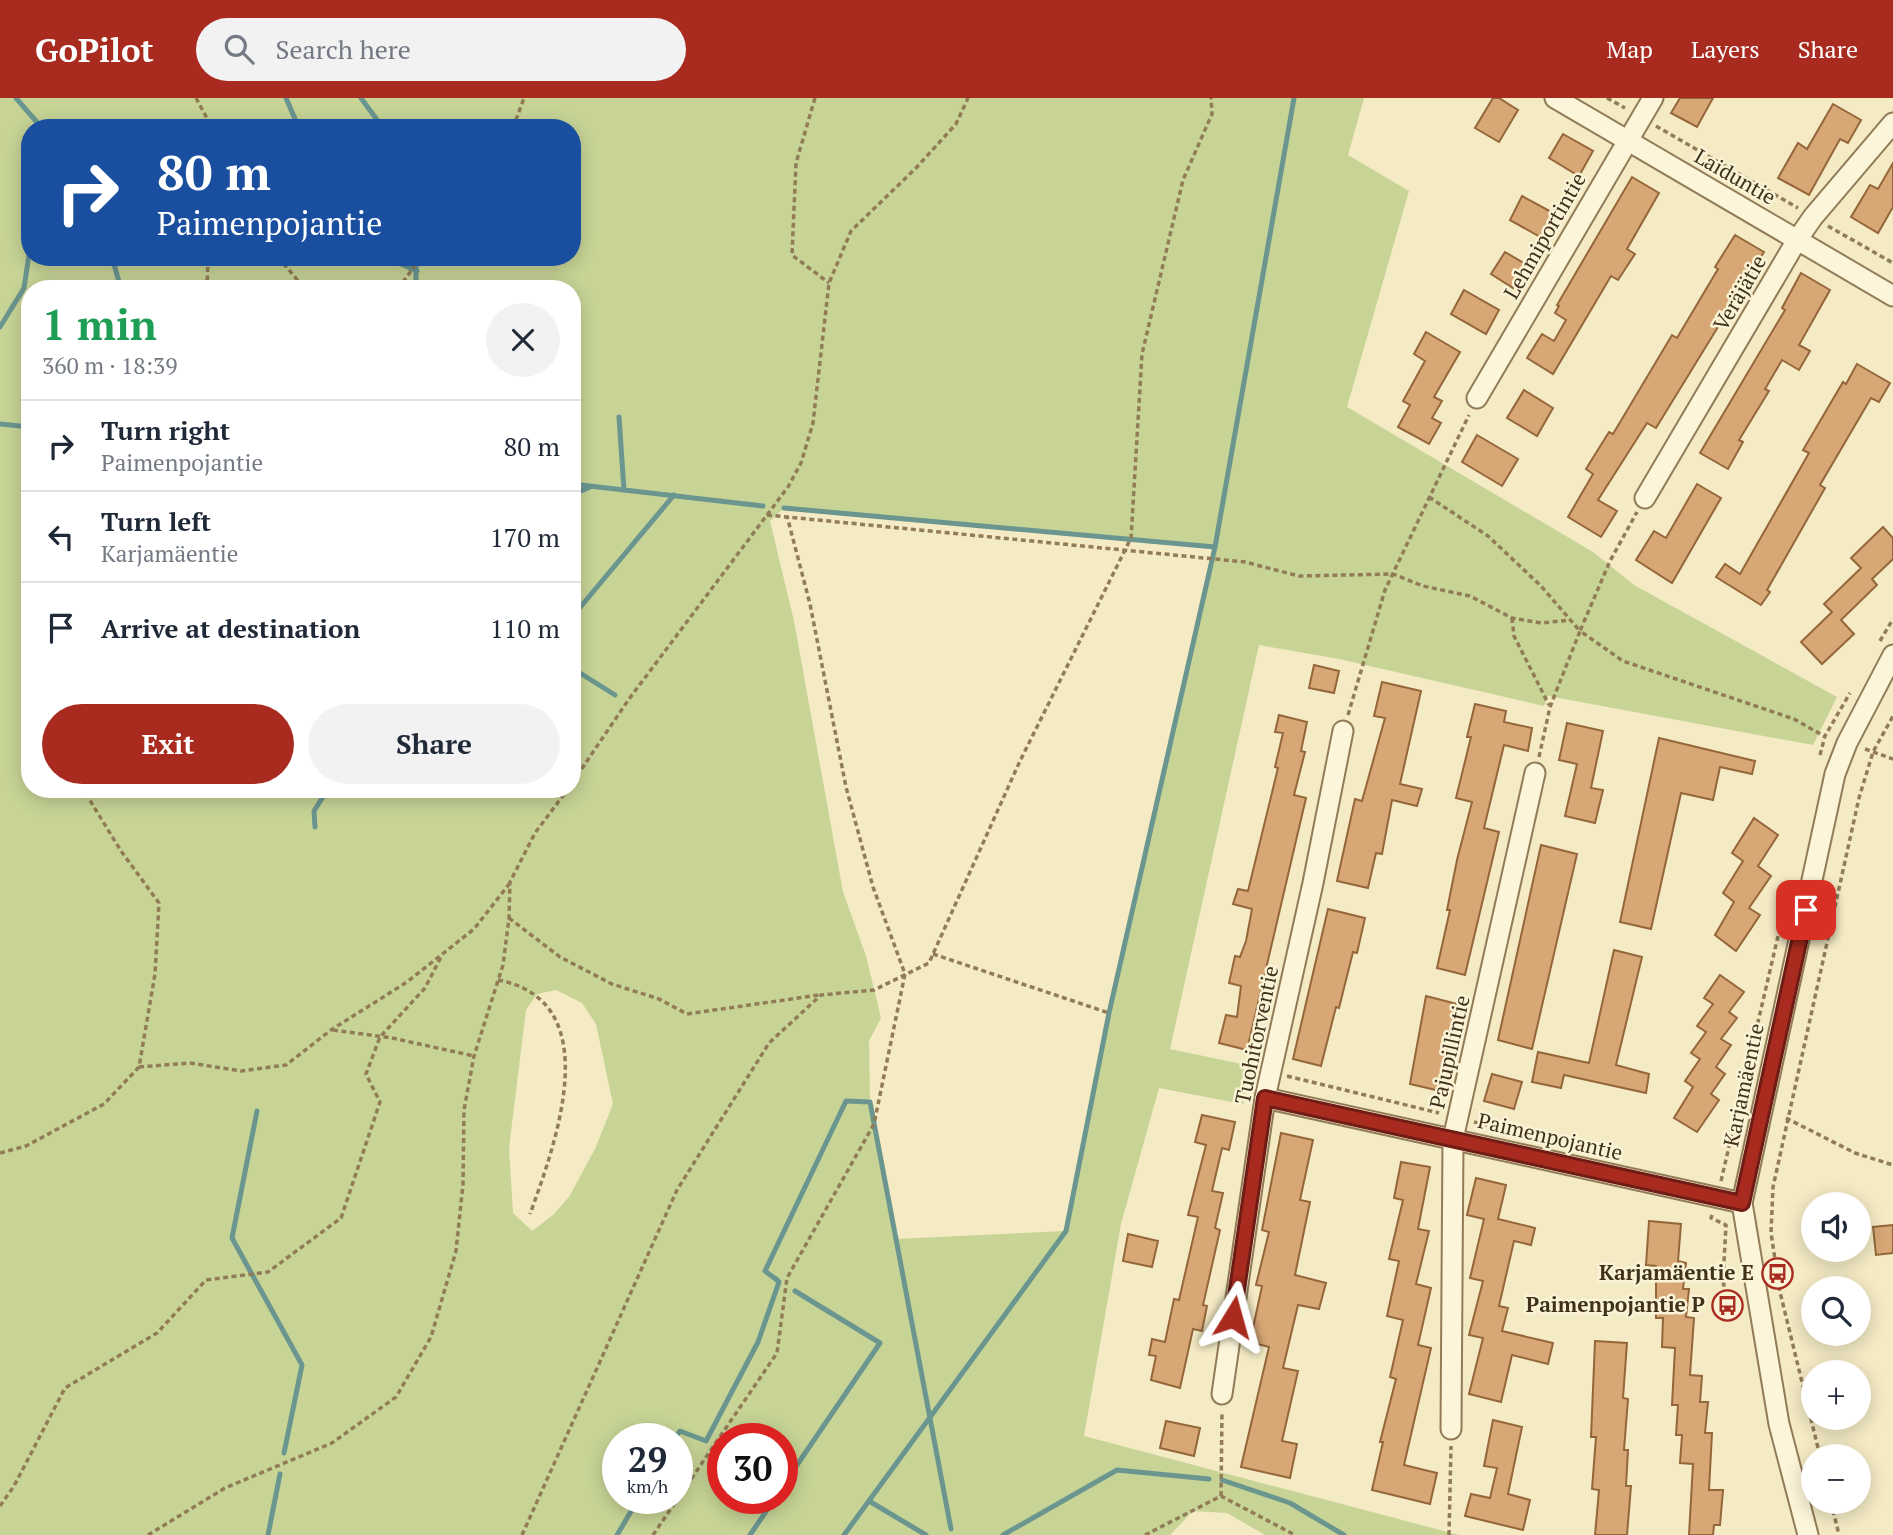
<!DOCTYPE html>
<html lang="en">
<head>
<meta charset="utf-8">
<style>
	:root { --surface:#fff; --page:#f2f2f3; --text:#1f2937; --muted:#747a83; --line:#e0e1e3; --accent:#a92b1f }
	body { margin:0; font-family:"PT Serif",serif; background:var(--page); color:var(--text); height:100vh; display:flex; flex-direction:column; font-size:26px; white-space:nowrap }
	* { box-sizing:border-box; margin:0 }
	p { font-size:23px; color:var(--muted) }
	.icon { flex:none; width:38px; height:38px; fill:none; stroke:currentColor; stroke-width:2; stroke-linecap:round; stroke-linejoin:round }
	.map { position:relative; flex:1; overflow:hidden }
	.sheet { position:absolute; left:21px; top:182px; width:560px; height:518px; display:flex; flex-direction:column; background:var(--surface); border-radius:28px; box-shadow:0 4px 18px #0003 }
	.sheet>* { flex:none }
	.top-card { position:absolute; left:21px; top:21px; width:560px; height:147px; border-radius:28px; box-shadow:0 4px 18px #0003; background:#1a4fa0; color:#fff; overflow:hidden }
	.tools { position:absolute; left:1801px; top:1094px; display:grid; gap:14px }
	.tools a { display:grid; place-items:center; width:70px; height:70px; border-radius:50%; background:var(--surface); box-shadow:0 4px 18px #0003; font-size:35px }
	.speed { position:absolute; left:602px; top:1325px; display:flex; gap:14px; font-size:35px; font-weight:700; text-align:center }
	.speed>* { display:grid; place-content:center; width:91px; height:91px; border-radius:50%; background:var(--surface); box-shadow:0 4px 18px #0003; line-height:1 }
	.speed small { font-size:18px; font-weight:400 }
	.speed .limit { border:10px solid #d22; background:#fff; color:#111 }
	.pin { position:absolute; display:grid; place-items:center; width:60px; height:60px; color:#fff; margin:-30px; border-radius:14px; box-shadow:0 4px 10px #0006 }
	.me { position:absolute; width:77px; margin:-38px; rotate:8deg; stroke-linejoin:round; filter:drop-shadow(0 0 5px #0008) }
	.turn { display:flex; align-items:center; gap:24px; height:147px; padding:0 21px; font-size:32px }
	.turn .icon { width:91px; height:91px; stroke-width:2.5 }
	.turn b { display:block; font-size:49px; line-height:60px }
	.round { display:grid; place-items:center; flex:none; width:74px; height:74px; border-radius:37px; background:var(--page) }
	.headline { display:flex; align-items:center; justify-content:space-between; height:119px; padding:0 21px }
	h1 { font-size:42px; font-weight:700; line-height:52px; color:#1e9e55 }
	.primary-button { display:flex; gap:14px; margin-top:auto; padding:14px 21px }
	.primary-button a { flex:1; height:80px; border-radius:42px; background:var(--accent); color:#fff; font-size:28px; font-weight:700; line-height:80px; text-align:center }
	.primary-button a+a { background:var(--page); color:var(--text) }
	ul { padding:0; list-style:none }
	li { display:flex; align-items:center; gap:21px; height:91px; padding:0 21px; border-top:2px solid var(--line) }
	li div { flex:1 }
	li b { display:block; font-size:26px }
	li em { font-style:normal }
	header { display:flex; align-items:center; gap:42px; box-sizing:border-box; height:98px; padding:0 35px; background:var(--accent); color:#fff }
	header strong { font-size:33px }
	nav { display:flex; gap:38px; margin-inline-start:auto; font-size:24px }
	.search { width:490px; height:63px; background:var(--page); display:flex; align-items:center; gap:18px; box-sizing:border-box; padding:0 24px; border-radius:38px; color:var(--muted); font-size:26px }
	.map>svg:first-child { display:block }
	.green { fill:#c7d496; fill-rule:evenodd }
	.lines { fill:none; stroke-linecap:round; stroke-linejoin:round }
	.stream { stroke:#6b9690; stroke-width:5 }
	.building { fill:#d7a775; stroke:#94663a; stroke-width:2 }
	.minor-casing { stroke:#917c57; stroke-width:23 }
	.path { stroke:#917c57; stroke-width:3.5; stroke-dasharray:5 3.5; stroke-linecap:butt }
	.minor { stroke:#fdf5d9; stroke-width:19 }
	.route-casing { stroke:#6e1c14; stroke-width:18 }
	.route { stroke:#a92b1f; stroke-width:12 }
	.labels { text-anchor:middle; stroke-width:5; stroke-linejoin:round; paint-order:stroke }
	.street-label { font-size:21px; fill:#40311d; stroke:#faf3d5 }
	.poi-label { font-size:21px; font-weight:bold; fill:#40311d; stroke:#faf3d5; text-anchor:end }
</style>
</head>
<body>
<header>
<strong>GoPilot</strong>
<div class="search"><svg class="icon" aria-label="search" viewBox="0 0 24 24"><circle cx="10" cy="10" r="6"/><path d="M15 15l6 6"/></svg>Search here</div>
<nav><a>Map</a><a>Layers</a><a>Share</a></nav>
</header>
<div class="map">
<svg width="1893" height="1437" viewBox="0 0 1893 1437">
	<rect width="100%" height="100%" fill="#f4eac4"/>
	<!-- green -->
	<path class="green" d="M0,0h1364l-16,57 61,36 -62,216 246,145 41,33 203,112 -24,48 -265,-49 -4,10 -205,-47 -80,-14 -89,404 81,17 -8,38 -84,-16 -38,136 -37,212 375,99h-194l-38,-22 -34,-2 -23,24h-1170zM30,30h542v129h-542zM30,191h542v500h-542zM784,410l333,28 98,11 -106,466 -44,218 -169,8 -26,-137 -1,-61 12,-23 -15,-62 -23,-64 -49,-271 -24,-100zM556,892l26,13 14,21 17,80 -18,45 -26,48 -16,18 -21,16 -19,-18 -4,-65 17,-138 11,-16zM677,1340v60h-59v-60zM723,1340h59v60h-59z"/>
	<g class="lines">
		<!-- stream -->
		<g class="stream">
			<polyline points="16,0 42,30"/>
			<polyline points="286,0 299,30"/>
			<polyline points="361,0 383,30"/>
			<polyline points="112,159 121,191"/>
			<polyline points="385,159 417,173"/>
			<polyline points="416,159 416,191"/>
			<polyline points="0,229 24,190 30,150"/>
			<polyline points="619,319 624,392"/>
			<polyline points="0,326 30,329"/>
			<polyline points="572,386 763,408"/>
			<polyline points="572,397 590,389"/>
			<polyline points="784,410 1215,449"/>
			<polyline points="572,519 674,397"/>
			<polyline points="572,570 615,597"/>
			<polyline points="315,729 314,713 328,691"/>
			<polyline points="257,1013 232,1140 302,1267 284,1355"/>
			<polyline points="777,1182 765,1173 846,1003 870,1004 951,1431"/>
			<polyline points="675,1340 680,1333 706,1343 758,1244 779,1184 776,1181"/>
			<polyline points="1222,1382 1290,1405 1344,1437"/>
			<polyline points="782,1389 880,1245 795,1193"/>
			<polyline points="869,1403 926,1437"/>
			<polyline points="268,1437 280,1376"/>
			<polyline points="617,1437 639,1400"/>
			<polyline points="750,1437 775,1400"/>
			<polyline points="844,1437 1066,1133 1109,915 1215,449 1294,0"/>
			<polyline points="1003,1437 1117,1372 1209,1381"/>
		</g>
	</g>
	<!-- building -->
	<g class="building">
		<polygon points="1493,0 1499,0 1518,12 1499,44 1475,30"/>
		<polygon points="1680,0 1713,0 1697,29 1671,15"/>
		<polygon points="1833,6 1861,22 1848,45 1840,41 1809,97 1778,80 1798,45 1807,51"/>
		<polygon points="1563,36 1593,53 1579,78 1549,60"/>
		<polygon points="1893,65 1893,109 1878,135 1851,119 1870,87 1878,91"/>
		<polygon points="1632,79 1659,95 1627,151 1635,156 1618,182 1611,178 1553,276 1527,260 1542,236 1554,243 1566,222 1555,215 1559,208 1557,207"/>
		<polygon points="1522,98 1555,116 1542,140 1510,122"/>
		<polygon points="1735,137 1764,154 1656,330 1647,325 1598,402 1617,413 1601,439 1568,419 1593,376 1586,371 1609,334 1613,336 1672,237 1677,240 1718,171 1715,169"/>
		<polygon points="1505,154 1527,167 1513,190 1491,176"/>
		<polygon points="1801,175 1830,192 1799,247 1810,253 1799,272 1782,262 1765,291 1769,293 1739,342 1743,344 1728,371 1700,355 1785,212 1782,210"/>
		<polygon points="1464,192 1499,212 1486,236 1451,216"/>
		<polygon points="1426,234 1460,254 1434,299 1442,303 1432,320 1441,325 1429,346 1398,329 1410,307 1403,303 1425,263 1414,256"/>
		<polygon points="1857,266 1890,285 1879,304 1871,300 1820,387 1825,390 1767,492 1770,494 1761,507 1716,479 1725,466 1740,476 1809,355 1803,352 1843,284 1846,286"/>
		<polygon points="1524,292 1553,310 1537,338 1507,320"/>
		<polygon points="1477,337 1518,361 1502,388 1462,364"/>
		<polygon points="1697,386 1721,400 1672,485 1636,462 1654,433 1666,440"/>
		<polygon points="1883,429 1893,440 1893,461 1872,481 1877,487 1841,522 1854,536 1822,566 1801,544 1832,514 1824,506 1861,470 1851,460"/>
		<polygon points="1314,567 1339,573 1334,595 1309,590"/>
		<polygon points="1382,584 1421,593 1400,686 1422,691 1417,708 1392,702 1382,756 1376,755 1368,790 1337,783 1355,701 1362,703 1385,620 1374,618"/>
		<polygon points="1475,606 1506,613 1504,624 1532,630 1528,653 1504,647 1484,730 1499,734 1465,877 1437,870 1450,812 1447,812 1457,762 1472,704 1456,700 1471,639 1467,639"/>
		<polygon points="1279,617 1307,624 1301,653 1305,654 1294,697 1306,700 1247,952 1219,945 1226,917 1237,919 1241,888 1229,885 1235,858 1240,859 1246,843 1252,811 1233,806 1238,791 1248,793 1278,670 1275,669 1283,635 1275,634"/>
		<polygon points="1567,625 1603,633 1591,690 1603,692 1595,725 1565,718 1577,666 1559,662"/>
		<polygon points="1659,640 1755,663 1752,676 1720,669 1713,702 1681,695 1651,831 1620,824"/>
		<polygon points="1754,720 1778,737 1758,768 1771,778 1749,810 1760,817 1736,853 1715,837 1734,804 1723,795 1743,763 1732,755"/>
		<polygon points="1541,747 1577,756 1532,951 1498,942"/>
		<polygon points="1328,811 1365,820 1357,855 1353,854 1339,910 1336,909 1321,968 1293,961"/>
		<polygon points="1614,852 1642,859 1616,967 1649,976 1646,995 1564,977 1561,990 1532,984 1538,954 1589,965"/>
		<polygon points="1720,877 1744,894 1729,914 1737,920 1721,941 1731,947 1716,969 1725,976 1711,996 1719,1002 1697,1034 1674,1020 1693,989 1685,983 1700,961 1691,955 1706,934 1697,928 1713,906 1704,900"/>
		<polygon points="1426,898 1457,906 1440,993 1410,986"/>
		<polygon points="1492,976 1522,984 1514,1011 1484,1003"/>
		<polygon points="1202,1017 1235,1024 1229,1052 1222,1050 1212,1093 1223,1095 1215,1130 1220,1132 1203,1207 1207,1208 1202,1233 1193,1231 1180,1290 1151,1282 1156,1258 1149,1257 1152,1241 1165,1244 1174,1201 1179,1202 1198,1119 1188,1117 1206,1047 1195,1044"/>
		<polygon points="1281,1035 1313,1042 1300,1102 1310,1104 1295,1177 1326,1185 1319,1211 1298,1207 1283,1270 1298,1273 1282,1343 1297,1346 1290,1380 1241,1369 1269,1249 1250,1244 1262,1188 1256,1187 1269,1134 1262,1132"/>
		<polygon points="1401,1064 1430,1069 1418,1131 1429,1133 1416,1186 1431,1190 1418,1247 1431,1250 1404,1367 1437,1375 1430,1406 1372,1392 1383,1344 1380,1344 1396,1281 1390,1279 1403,1222 1387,1218 1399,1163 1389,1161 1403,1102 1394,1100"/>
		<polygon points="1476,1080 1506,1087 1498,1121 1535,1130 1531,1147 1514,1143 1499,1208 1508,1210 1502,1233 1553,1245 1548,1266 1512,1257 1501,1304 1469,1296 1483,1240 1469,1237 1483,1183 1470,1180 1484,1121 1467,1117"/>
		<polygon points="1649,1123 1681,1126 1678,1163 1686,1165 1683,1191 1689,1191 1686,1219 1694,1220 1690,1277 1702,1278 1700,1304 1708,1304 1705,1335 1712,1335 1709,1392 1723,1392 1720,1427 1714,1427 1713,1437 1689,1437 1693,1366 1680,1365 1682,1337 1676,1337 1678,1307 1672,1307 1675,1250 1662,1249 1663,1220 1656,1220 1656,1168 1646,1167"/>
		<polygon points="1893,1127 1893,1155 1876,1157 1873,1129"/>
		<polygon points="1128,1136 1158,1143 1152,1169 1123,1163"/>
		<polygon points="1595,1243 1627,1245 1623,1300 1628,1301 1624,1352 1628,1352 1626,1388 1631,1388 1627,1437 1595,1437 1599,1392 1592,1391 1596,1339 1591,1339"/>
		<polygon points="1493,1322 1522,1329 1508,1396 1530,1402 1523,1432 1465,1418 1471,1396 1490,1400 1497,1370 1484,1368"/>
		<polygon points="1166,1323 1200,1330 1194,1358 1160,1350"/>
	</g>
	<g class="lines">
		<defs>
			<g id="minor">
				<polyline points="1555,0 1893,198"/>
				<polyline points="1477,300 1653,0"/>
				<polyline points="1645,400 1797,142 1813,119 1893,25"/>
				<polyline points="1265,1000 1742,1105"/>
				<polyline points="1222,1296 1265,1000 1313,785 1343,633"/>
				<polyline points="1451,1331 1453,1041 1535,675"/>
				<polyline points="1808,1437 1779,1326 1742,1105 1835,676 1847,645 1893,557"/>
			</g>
		</defs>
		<!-- minor casing -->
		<use href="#minor" class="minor-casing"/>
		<!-- path -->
		<g class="path">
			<polyline points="196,0 208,22 205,30"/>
			<polyline points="815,0 796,65 792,157 829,185"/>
			<polyline points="1607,0 1625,10"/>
			<polyline points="1656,28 1798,110"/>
			<polyline points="513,30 524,0"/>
			<polyline points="1828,128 1893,165"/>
			<polyline points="278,159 305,191"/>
			<polyline points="207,191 208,159"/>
			<polyline points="398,191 421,159"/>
			<polyline points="1429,399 1488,438 1541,488 1580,533 1610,463 1637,414"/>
			<polyline points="767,417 1245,464 1299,478 1393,476 1423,488 1470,498 1512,520 1541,525 1571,522"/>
			<polyline points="1512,520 1514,538 1549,607"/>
			<polyline points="1880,543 1893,521"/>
			<polyline points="1348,617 1385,492 1469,317"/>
			<polyline points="1865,651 1893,661"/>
			<polyline points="1820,657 1825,638 1850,595"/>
			<polyline points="1539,659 1550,609 1580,533 1623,563 1794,621 1824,638"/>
			<polyline points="572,685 629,601 788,389 801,365 813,325 829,185 851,133 916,70 956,26 968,0"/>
			<polyline points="509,820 560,859 612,886 659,901 687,916 819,897"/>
			<polyline points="933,856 1109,915"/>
			<path d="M498,882c111,21 57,165 32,234"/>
			<polyline points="333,932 392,940 474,958"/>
			<polyline points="139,969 190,965 241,973 286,967 331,932 407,884 474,831 510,785"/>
			<polyline points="1287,978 1439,1015"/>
			<polyline points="1786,1020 1855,1055 1893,1067"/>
			<polyline points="1474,1024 1593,1051"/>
			<polyline points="0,1055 26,1048 104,1006 139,969 155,876 159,805 121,753 83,691"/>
			<polyline points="1721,1083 1782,821"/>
			<polyline points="1712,1117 1711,1120 1726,1127 1723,1183 1728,1207"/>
			<polyline points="1820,1358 1780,1194 1771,1135 1773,1089 1859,700 1873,654 1893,618"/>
			<polyline points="1221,1398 1222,1313"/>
			<polyline points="1831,1404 1839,1437"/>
			<polyline points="0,1408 14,1388 65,1290 157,1235 206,1182 268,1174 341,1120 380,1004 366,976 380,939 425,890 442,857"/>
			<polyline points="148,1437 225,1390 332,1345 396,1299 431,1239 456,1153 463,1086 464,1012 474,958 503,867 509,820 510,784 535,735 568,691"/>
			<polyline points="522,1437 677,1092 769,945 821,897 874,892 929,865 1020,663 1131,440 1142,256 1183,82 1212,16 1211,0"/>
			<polyline points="653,1437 777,1255 787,1180 874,1026 905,876 873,789 846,689 810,506 787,418"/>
			<polyline points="1145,1437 1221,1398 1295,1437"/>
			<polyline points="1449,1437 1451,1348"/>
		</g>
		<!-- minor -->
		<use href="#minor" class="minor"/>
	</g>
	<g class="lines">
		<defs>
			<polyline id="route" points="1233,1219 1265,1000 1742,1105 1806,812"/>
		</defs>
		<!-- route casing -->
		<use href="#route" class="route-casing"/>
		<!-- route -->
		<use href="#route" class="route"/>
	</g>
	<!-- icons -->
	<defs>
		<symbol id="bus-ring" viewBox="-11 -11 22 22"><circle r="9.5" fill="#faf3d5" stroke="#a92b1f" stroke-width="1.5"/><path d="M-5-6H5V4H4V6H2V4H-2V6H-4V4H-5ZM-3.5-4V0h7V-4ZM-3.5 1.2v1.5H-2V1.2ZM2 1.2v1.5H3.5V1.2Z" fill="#a92b1f"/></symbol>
	</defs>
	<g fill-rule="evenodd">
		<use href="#bus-ring" x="1760" y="1158" width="35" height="35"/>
		<use href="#bus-ring" x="1710" y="1190" width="35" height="35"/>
	</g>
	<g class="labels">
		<!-- street labels -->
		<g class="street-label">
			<text transform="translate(1735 79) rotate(30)" y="7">Laiduntie</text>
			<text transform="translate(1545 138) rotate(-60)" y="7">Lehmiportintie</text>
			<text transform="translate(1740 195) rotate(-60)" y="7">Veräjätie</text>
			<text transform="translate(1257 937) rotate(-78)" y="7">Tuohitorventie</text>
			<text transform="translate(1450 954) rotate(-77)" y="7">Pajupillintie</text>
			<text transform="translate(1744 987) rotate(-78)" y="7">Karjamäentie</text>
			<text transform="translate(1550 1039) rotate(13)" y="7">Paimenpojantie</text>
		</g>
		<!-- poi labels -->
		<g class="poi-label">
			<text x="1754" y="1182">Karjamäentie E</text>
			<text x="1705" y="1214">Paimenpojantie P</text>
		</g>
	</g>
</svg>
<div class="tools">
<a><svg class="icon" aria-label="sound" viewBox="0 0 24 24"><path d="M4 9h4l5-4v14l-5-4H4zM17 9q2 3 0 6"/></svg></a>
<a><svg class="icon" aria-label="search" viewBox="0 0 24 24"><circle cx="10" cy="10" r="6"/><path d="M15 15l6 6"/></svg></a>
<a>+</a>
<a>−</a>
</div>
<div class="speed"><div>29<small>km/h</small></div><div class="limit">30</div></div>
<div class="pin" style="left:1806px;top:812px;background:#d93025"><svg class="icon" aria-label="arrive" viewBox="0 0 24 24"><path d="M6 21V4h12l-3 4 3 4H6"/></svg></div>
<svg class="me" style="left:1233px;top:1219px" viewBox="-20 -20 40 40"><path d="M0-17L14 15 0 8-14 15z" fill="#a92b1f" stroke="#fff" stroke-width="4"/></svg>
<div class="top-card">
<div class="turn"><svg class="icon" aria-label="right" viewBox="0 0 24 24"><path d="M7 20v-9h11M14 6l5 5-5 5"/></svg><div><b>80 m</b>Paimenpojantie</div></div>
</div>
<section class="sheet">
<div class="headline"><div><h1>1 min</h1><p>360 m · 18:39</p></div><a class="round"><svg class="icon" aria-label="close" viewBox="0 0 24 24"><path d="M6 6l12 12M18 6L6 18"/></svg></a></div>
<ul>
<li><svg class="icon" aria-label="right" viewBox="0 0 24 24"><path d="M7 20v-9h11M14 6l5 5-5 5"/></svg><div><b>Turn right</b><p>Paimenpojantie</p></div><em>80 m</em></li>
<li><svg class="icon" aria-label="left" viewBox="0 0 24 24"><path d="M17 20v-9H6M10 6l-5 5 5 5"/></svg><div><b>Turn left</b><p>Karjamäentie</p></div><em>170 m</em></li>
<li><svg class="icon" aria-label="arrive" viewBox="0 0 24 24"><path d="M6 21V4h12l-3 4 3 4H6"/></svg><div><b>Arrive at destination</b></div><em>110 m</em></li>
</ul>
<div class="primary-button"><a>Exit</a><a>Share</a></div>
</section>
</div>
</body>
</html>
